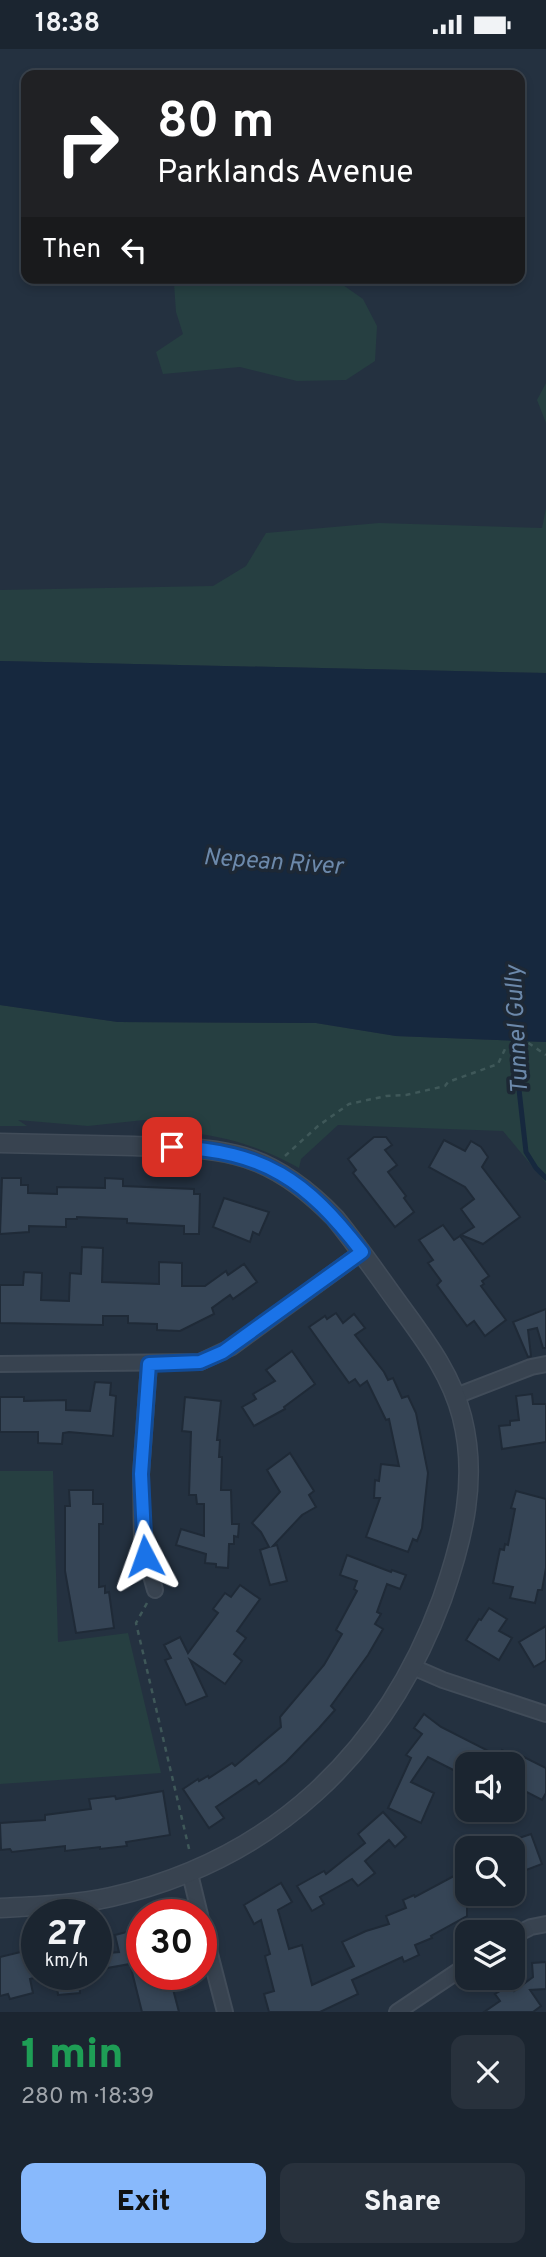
<!DOCTYPE html>
<html lang="en">
<head>
<meta charset="utf-8">
<style>
	:root { --surface:#1b2530; --page:#28313c; --text:#f1f3f6; --muted:#a0a5ab; --line:#39424c; --accent:#88b9fc }
	body { margin:0; font-family:Overpass,sans-serif; background:var(--page); color:var(--text); height:100vh; display:flex; flex-direction:column; font-size:26px; white-space:nowrap }
	* { box-sizing:border-box; margin:0 }
	p { font-size:23px; color:var(--muted) }
	.icon { flex:none; width:38px; height:38px; fill:none; stroke:currentColor; stroke-width:2; stroke-linecap:round; stroke-linejoin:round }
	.map { position:relative; height:1963px; overflow:hidden }
	.sheet { display:flex; flex-direction:column; background:var(--surface); flex:1 }
	.sheet>* { flex:none }
	.banner { position:absolute; left:21px; top:21px; width:504px; height:214px; border-radius:14px; box-shadow:0 4px 10px #0003,0 0 0 2px var(--line); background:#202124; color:#fff; overflow:hidden }
	.controls { position:absolute; left:455px; top:1703px; display:grid; gap:14px }
	.controls a { display:grid; place-items:center; width:70px; height:70px; border-radius:14px; background:var(--surface); box-shadow:0 4px 10px #0003,0 0 0 2px var(--line); font-size:35px }
	.speed { position:absolute; left:21px; top:1850px; display:flex; gap:14px; font-size:35px; font-weight:700; text-align:center }
	.speed>* { display:grid; place-content:center; width:91px; height:91px; border-radius:50%; background:var(--surface); box-shadow:0 4px 10px #0003,0 0 0 2px var(--line); line-height:1 }
	.speed small { font-size:18px; font-weight:400 }
	.speed .limit { border:10px solid #d22; background:#fff; color:#111 }
	.pin { position:absolute; display:grid; place-items:center; width:60px; height:60px; color:#fff; margin:-30px; border-radius:14px; box-shadow:0 4px 10px #0006 }
	.me { position:absolute; width:77px; margin:-38px; rotate:356deg; stroke-linejoin:round; filter:drop-shadow(0 0 5px #0008) }
	.turn { display:flex; align-items:center; gap:24px; height:147px; padding:0 21px; font-size:32px }
	.turn .icon { width:91px; height:91px; stroke-width:2.5 }
	.turn b { display:block; font-size:49px; line-height:60px }
	.then { display:flex; align-items:center; height:66px; padding:0 21px; background:#0003; gap:14px; font-size:26px }
	.round { display:grid; place-items:center; flex:none; width:74px; height:74px; border-radius:14px; background:var(--page) }
	.headline { display:flex; align-items:center; justify-content:space-between; height:119px; padding:0 21px }
	h1 { font-size:42px; font-weight:800; line-height:52px; color:#1e9e55 }
	.cta { display:flex; gap:14px; margin-top:auto; padding:14px 21px }
	.cta a { flex:1; height:80px; border-radius:14px; background:var(--accent); color:#111; font-size:28px; font-weight:800; line-height:80px; text-align:center }
	.cta a+a { background:var(--page); color:var(--text) }
	.status { display:flex; justify-content:space-between; align-items:center; height:49px; padding:0 35px; background:var(--surface); direction:ltr }
	.status svg { height:19px; fill:currentColor }
	.map>svg:first-child { display:block }
	.green { fill:#263f41 }
	.water { fill:#16283e }
	.lines { fill:none; stroke-linecap:round; stroke-linejoin:round }
	.stream { stroke:#16283e; stroke-width:5 }
	.building { fill:#364556; stroke:#1f2a37; stroke-width:2 }
	.minor-casing { stroke:#414c59; stroke-width:18 }
	.tertiary-casing { stroke:#414c59; stroke-width:21 }
	.path { stroke:#3f5859; stroke-width:2.5; stroke-dasharray:5 5; stroke-linecap:butt }
	.minor { stroke:#384350; stroke-width:14 }
	.tertiary { stroke:#384350; stroke-width:18 }
	.route-casing { stroke:#114b97; stroke-width:18 }
	.route { stroke:#1a73e8; stroke-width:12 }
	.labels { text-anchor:middle; stroke-width:7; stroke-linejoin:round; paint-order:stroke }
	.water-label { font-size:24px; font-style:italic; fill:#6c89ab; stroke:#1d2835 }
</style>
</head>
<body>
<div class="status"><b>18:38</b><svg viewBox="0 0 49 12"><path d="M0 12V9h3v3zM5 12V6h3v6zM10 12V3h3v9zM15 12V0h3v12zM26 1h20v11H26zM47 4h2v5h-2z"/></svg></div>
<div class="map">
<svg width="546" height="1963" viewBox="0 0 546 1963">
	<rect width="100%" height="100%" fill="#243140"/>
	<!-- green -->
	<g class="green">
		<polygon points="170,229 297,229 310,234 343,236 363,250 377,277 375,312 346,331 297,332 240,318 163,325 156,303 183,285 176,263 174,235"/>
		<polygon points="546,334 546,374 537,351"/>
		<polygon points="546,459 546,624 0,612 0,541 213,537 246,517 266,484 379,474 542,479"/>
		<path d="M0,956l118,17 198,1 80,13 150,6v141l-43,-52 -165,-6 -37,34 -2,9c-38,-21 -75,-33 -119,-36l-2,-9 -34,-3 -56,6 -70,-6 9,6h-27z"/>
		<polygon points="0,1422 53,1422 58,1593 128,1584 161,1724 0,1735"/>
	</g>
	<!-- water -->
	<polygon class="water" points="0,612 546,624 546,993 396,987 316,974 118,973 0,956"/>
	<g class="lines">
		<!-- stream -->
		<polyline class="stream" points="513,987 526,1103 536,1119 546,1129"/>
	</g>
	<!-- building -->
	<g class="building">
		<polygon points="374,1088 386,1088 392,1096 385,1101 397,1116 388,1123 406,1147 404,1149 414,1163 395,1178 353,1124 356,1121 348,1110"/>
		<polygon points="444,1091 465,1102 471,1092 481,1098 488,1108 482,1118 520,1168 483,1195 461,1186 474,1178 461,1160 474,1150 465,1138 429,1118"/>
		<polygon points="2,1129 21,1129 21,1136 28,1136 28,1144 57,1145 57,1138 105,1139 105,1129 123,1130 123,1137 194,1140 194,1145 200,1145 199,1185 184,1185 184,1177 127,1174 127,1170 77,1168 77,1170 66,1170 66,1178 29,1177 29,1183 0,1185"/>
		<polygon points="224,1149 269,1163 259,1186 253,1183 250,1193 213,1178"/>
		<polygon points="443,1176 454,1191 460,1187 489,1227 482,1232 484,1235 481,1237 506,1271 485,1287 474,1272 467,1277 437,1236 441,1232 428,1214 433,1211 419,1191"/>
		<polygon points="82,1198 103,1199 102,1233 159,1235 159,1213 182,1214 182,1237 205,1237 226,1222 228,1226 244,1215 257,1233 233,1250 230,1246 212,1259 214,1265 180,1282 157,1281 157,1275 128,1274 128,1267 103,1267 103,1276 0,1274 0,1236 23,1236 24,1223 42,1224 41,1251 69,1252 70,1224 81,1225"/>
		<polygon points="546,1260 546,1299 543,1299 537,1279 528,1281 531,1307 528,1308 513,1273"/>
		<polygon points="336,1264 343,1274 354,1265 365,1279 355,1286 384,1323 388,1331 393,1329 402,1349 408,1347 416,1364 428,1424 422,1479 417,1492 413,1490 408,1503 366,1488 380,1449 374,1449 375,1431 379,1432 381,1415 399,1417 389,1370 386,1371 367,1332 360,1337 355,1330 349,1334 309,1278 325,1267 327,1270"/>
		<polygon points="292,1302 315,1335 284,1358 285,1360 254,1377 242,1358 256,1350 253,1345 275,1332 266,1321"/>
		<polygon points="95,1333 111,1334 110,1346 116,1347 113,1387 69,1383 63,1384 62,1395 38,1394 38,1383 0,1383 0,1348 24,1348 24,1352 66,1351 66,1361 90,1362"/>
		<polygon points="532,1345 533,1355 546,1355 546,1393 502,1400 499,1377 510,1376 510,1372 519,1371 516,1347"/>
		<polygon points="185,1348 221,1352 217,1391 220,1391 219,1408 222,1408 221,1441 231,1441 232,1475 239,1475 238,1488 234,1487 234,1495 229,1495 228,1519 216,1518 216,1515 205,1514 206,1505 176,1496 181,1480 204,1487 204,1455 197,1455 196,1446 189,1446 191,1383 182,1382"/>
		<polygon points="290,1404 314,1442 309,1446 316,1458 302,1466 273,1497 277,1496 287,1532 270,1536 260,1501 269,1498 261,1483 252,1474 280,1443 267,1421"/>
		<polygon points="69,1441 93,1441 93,1455 103,1455 103,1475 99,1475 99,1538 105,1537 105,1544 109,1543 114,1579 76,1584 65,1522 65,1457 70,1457"/>
		<polygon points="516,1442 546,1450 546,1519 542,1541 538,1541 535,1554 510,1549 513,1538 493,1534 500,1500 504,1501 505,1495 508,1496 515,1460 511,1459"/>
		<polygon points="347,1506 391,1523 392,1521 406,1526 400,1540 387,1535 377,1563 381,1565 375,1575 383,1580 368,1606 331,1657 335,1661 319,1679 286,1713 259,1735 256,1731 216,1758 224,1769 209,1779 183,1740 198,1730 199,1732 208,1727 209,1729 232,1714 235,1717 281,1678 280,1668 324,1616 342,1585 336,1581 357,1542 354,1540 357,1532 340,1526"/>
		<polygon points="240,1536 260,1550 237,1582 246,1589 234,1605 242,1612 225,1635 190,1611 207,1647 186,1656 165,1611 171,1609 164,1596 180,1588 188,1604 218,1564 213,1560 225,1544 231,1548"/>
		<polygon points="489,1559 507,1570 499,1582 512,1589 499,1611 466,1591 479,1570 481,1571"/>
		<polygon points="546,1577 546,1611 534,1618 519,1593"/>
		<polygon points="424,1665 441,1678 498,1707 502,1701 522,1711 524,1708 546,1719 546,1744 542,1751 513,1736 513,1715 467,1715 467,1728 428,1708 411,1733 434,1744 421,1774 388,1759 411,1709 406,1706 422,1685 414,1679"/>
		<polygon points="163,1742 170,1786 126,1793 127,1797 100,1800 100,1798 65,1802 65,1797 12,1803 10,1800 1,1801 0,1774 45,1771 45,1766 91,1760 89,1750 115,1747 116,1750"/>
		<polygon points="383,1763 406,1788 395,1798 389,1791 365,1812 375,1824 358,1837 352,1830 320,1848 324,1855 312,1862 297,1837 324,1822 326,1825 365,1794 358,1785"/>
		<polygon points="531,1785 542,1815 513,1826 513,1791"/>
		<polygon points="467,1820 467,1843 462,1844 467,1844 467,1867 431,1887 432,1889 415,1896 419,1906 404,1913 402,1908 352,1931 358,1945 320,1963 269,1963 264,1945 274,1942 265,1907 270,1905 261,1871 254,1875 244,1856 281,1834 292,1853 278,1861 289,1900 302,1896 312,1936 354,1917 342,1893 366,1882 389,1875 386,1867 406,1859 403,1851 414,1846 415,1848"/>
		<polygon points="142,1879 142,1925 169,1925 179,1963 142,1963 130,1915 96,1921 96,1905 119,1903 115,1886"/>
		<polygon points="37,1899 37,1928 30,1930 33,1944 10,1950 8,1945 0,1947 0,1908"/>
		<polygon points="546,1913 546,1940 530,1941 541,1957 533,1963 484,1963 500,1952 495,1945 510,1936 514,1942 533,1928 532,1914"/>
		<polygon points="56,1925 78,1925 80,1944 58,1946"/>
	</g>
	<g class="lines">
		<defs>
			<g id="minor">
				<polyline points="0,1315 200,1313 232,1298 362,1203"/>
				<polyline points="149,1315 141,1425 142,1494 155,1541"/>
				<polyline points="456,1347 531,1318 546,1315"/>
				<polyline points="413,1618 443,1631 546,1665"/>
				<polyline points="190,1825 200,1866"/>
				<polyline points="201,1870 225,1963"/>
				<polyline points="513,1887 531,1878 546,1875"/>
				<polyline points="397,1963 467,1916"/>
			</g>
			<path id="tertiary" d="M0,1094c45,1 90,2 134,3 34,1 70,1 102,9 38,9 72,35 99,63 22,27 42,56 63,85 26,36 53,70 64,114 16,63 1,122 -20,182 -57,154 -169,261 -331,298 -36,8 -74,9 -111,11"/>
		</defs>
		<!-- minor casing -->
		<use href="#minor" class="minor-casing"/>
		<!-- tertiary casing -->
		<use href="#tertiary" class="tertiary-casing"/>
		<!-- path -->
		<g class="path">
			<polyline points="285,1107 318,1077 349,1055 386,1047 406,1046 445,1037 448,1033 498,1015 505,1000 527,993 546,1006"/>
			<polyline points="147,1554 136,1574 190,1804"/>
		</g>
		<!-- minor -->
		<use href="#minor" class="minor"/>
		<!-- tertiary -->
		<use href="#tertiary" class="tertiary"/>
	</g>
	<g class="lines">
		<defs>
			<path id="route" d="M145,1507l-4,-82 8,-110 51,-2 23,-10 139,-100c-56,-72 -97,-101 -190,-105"/>
		</defs>
		<!-- route casing -->
		<use href="#route" class="route-casing"/>
		<!-- route -->
		<use href="#route" class="route"/>
	</g>
	<g class="labels">
		<!-- water labels -->
		<g class="water-label">
			<text transform="translate(273 812) rotate(4)" y="8">Nepean River</text>
			<text transform="translate(516 981) rotate(-93)" y="8">Tunnel Gully</text>
		</g>
	</g>
</svg>
<div class="controls">
<a><svg class="icon" aria-label="sound" viewBox="0 0 24 24"><path d="M4 9h4l5-4v14l-5-4H4zM17 9q2 3 0 6"/></svg></a>
<a><svg class="icon" aria-label="search" viewBox="0 0 24 24"><circle cx="10" cy="10" r="6"/><path d="M15 15l6 6"/></svg></a>
<a><svg class="icon" aria-label="layers" viewBox="0 0 24 24"><path d="M12 4l9 5-9 5-9-5zM3 14l9 5 9-5"/></svg></a>
</div>
<div class="speed"><div>27<small>km/h</small></div><div class="limit">30</div></div>
<div class="pin" style="left:172px;top:1098px;background:#d93025"><svg class="icon" aria-label="arrive" viewBox="0 0 24 24"><path d="M6 21V4h12l-3 4 3 4H6"/></svg></div>
<svg class="me" style="left:145px;top:1507px" viewBox="-20 -20 40 40"><path d="M0-17L14 15 0 8-14 15z" fill="#1a73e8" stroke="#fff" stroke-width="4"/></svg>
<div class="banner">
<div class="turn"><svg class="icon" aria-label="right" viewBox="0 0 24 24"><path d="M7 20v-9h11M14 6l5 5-5 5"/></svg><div><b>80 m</b>Parklands Avenue</div></div>
<div class="then">Then<svg class="icon" aria-label="left" viewBox="0 0 24 24"><path d="M17 20v-9H6M10 6l-5 5 5 5"/></svg></div>
</div>
</div>
<section class="sheet">
<div class="headline"><div><h1>1 min</h1><p>280 m · 18:39</p></div><a class="round"><svg class="icon" aria-label="close" viewBox="0 0 24 24"><path d="M6 6l12 12M18 6L6 18"/></svg></a></div>
<div class="cta"><a>Exit</a><a>Share</a></div>
</section>
</body>
</html>
